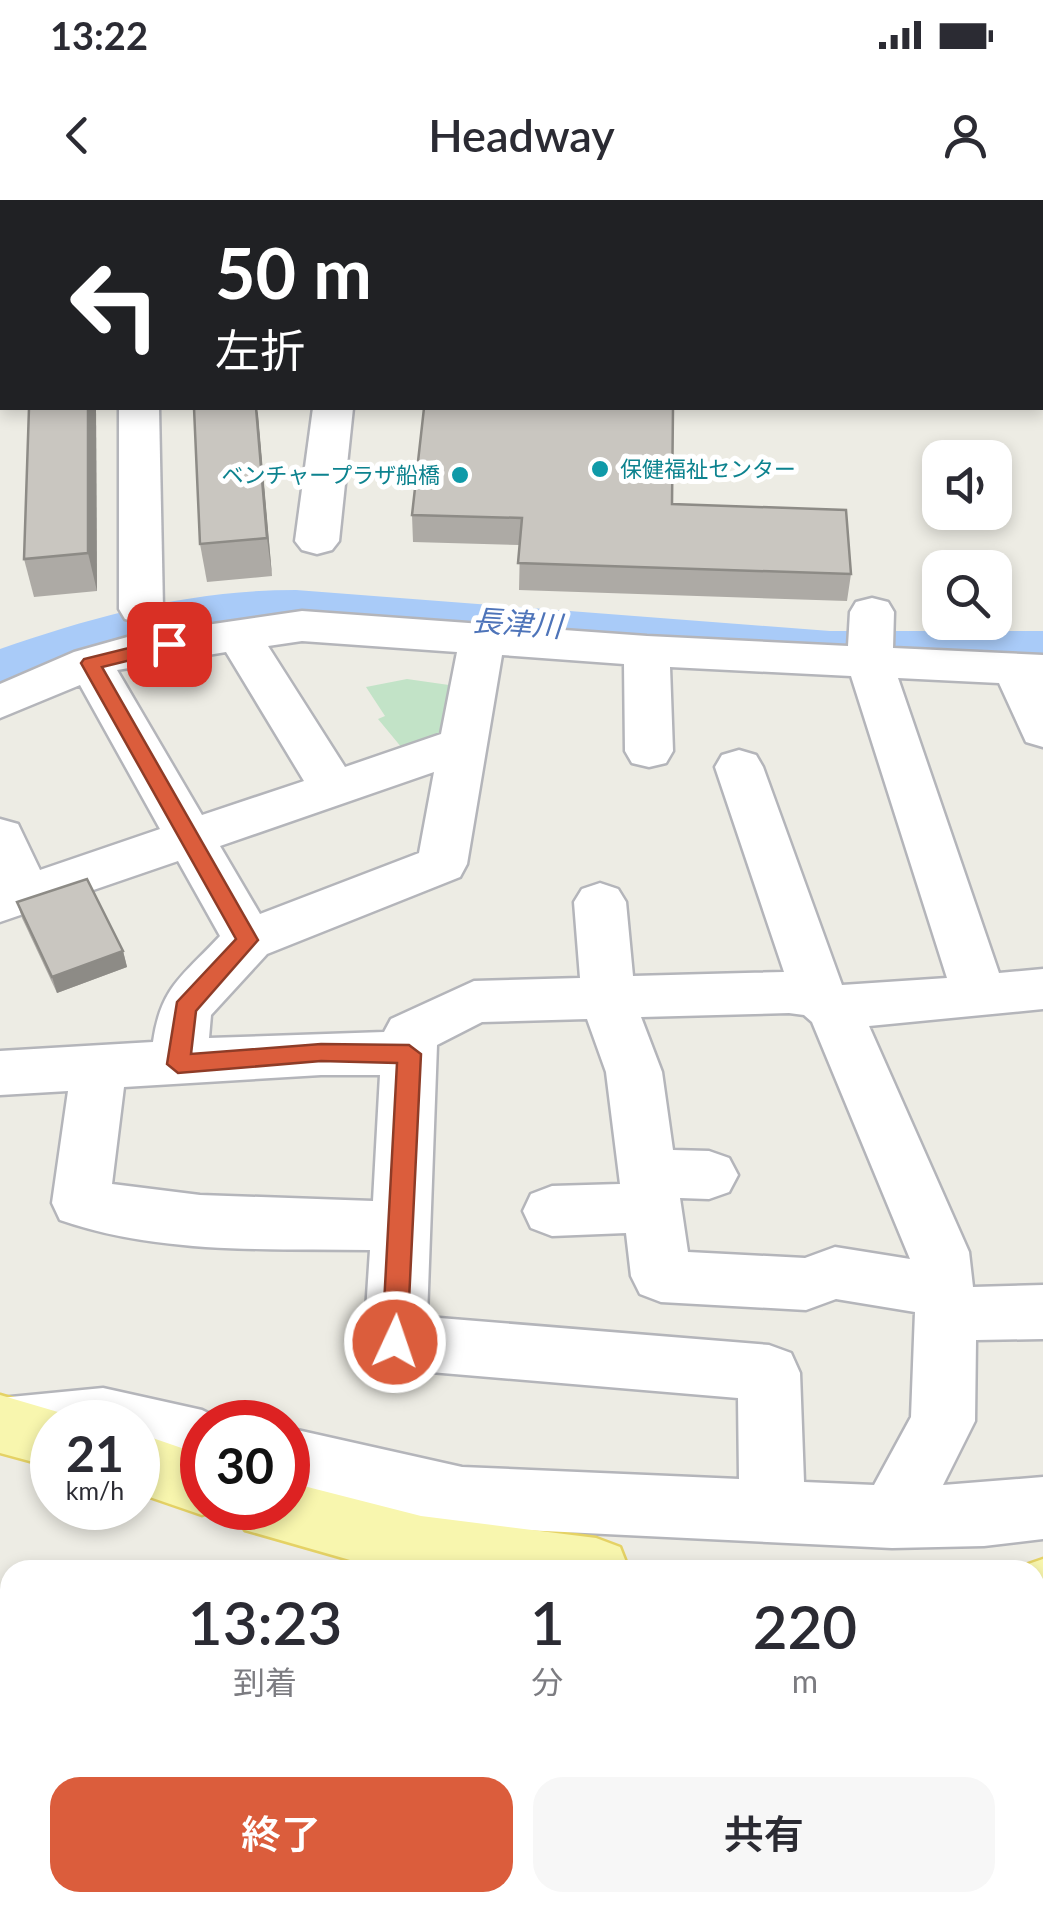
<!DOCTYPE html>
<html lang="ja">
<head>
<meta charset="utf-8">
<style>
	:root { --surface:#fff; --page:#f7f7f7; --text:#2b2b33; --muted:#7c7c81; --accent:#db5d3c }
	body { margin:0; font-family:Lato,"Noto Sans JP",sans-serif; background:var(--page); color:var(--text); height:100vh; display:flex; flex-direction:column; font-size:38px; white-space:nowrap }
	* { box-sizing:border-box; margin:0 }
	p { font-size:32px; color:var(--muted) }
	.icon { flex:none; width:55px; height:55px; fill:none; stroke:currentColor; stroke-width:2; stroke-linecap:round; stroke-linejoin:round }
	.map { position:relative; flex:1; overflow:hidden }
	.panel { position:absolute; left:0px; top:1360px; width:1045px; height:352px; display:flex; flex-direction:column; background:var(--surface); border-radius:30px 30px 0 0; box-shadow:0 5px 15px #0003 }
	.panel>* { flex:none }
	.banner { position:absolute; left:0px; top:0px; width:1045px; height:210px; box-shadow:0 5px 15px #0003; background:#202124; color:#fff; overflow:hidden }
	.fabs { position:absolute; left:922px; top:240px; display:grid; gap:20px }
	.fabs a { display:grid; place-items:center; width:90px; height:90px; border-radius:20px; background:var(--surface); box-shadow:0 5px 15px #0003; font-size:50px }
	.speed { position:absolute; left:30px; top:1200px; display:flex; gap:20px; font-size:50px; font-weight:700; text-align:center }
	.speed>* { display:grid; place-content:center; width:130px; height:130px; border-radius:50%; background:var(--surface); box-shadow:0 5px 15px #0003; line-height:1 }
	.speed small { font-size:25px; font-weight:400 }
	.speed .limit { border:15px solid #d22; background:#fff; color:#111 }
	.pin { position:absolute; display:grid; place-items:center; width:85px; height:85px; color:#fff; margin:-42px; border-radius:20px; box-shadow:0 5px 15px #0006 }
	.me { position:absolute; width:110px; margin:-55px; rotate:3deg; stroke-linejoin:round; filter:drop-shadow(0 0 8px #0008) }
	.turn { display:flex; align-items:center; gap:35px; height:210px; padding:0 50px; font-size:45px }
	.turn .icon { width:130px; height:130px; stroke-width:2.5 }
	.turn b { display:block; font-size:70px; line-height:85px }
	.eta { display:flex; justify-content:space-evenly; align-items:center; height:170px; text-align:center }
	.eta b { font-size:60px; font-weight:600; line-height:70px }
	.cta { display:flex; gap:20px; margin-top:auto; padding:20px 50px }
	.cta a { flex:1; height:115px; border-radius:30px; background:var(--accent); color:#fff; font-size:40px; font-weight:600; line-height:115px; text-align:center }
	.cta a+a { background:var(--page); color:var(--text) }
	.status { display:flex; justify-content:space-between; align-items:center; height:70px; padding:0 50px; background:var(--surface); direction:ltr }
	.status svg { height:28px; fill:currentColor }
	header { display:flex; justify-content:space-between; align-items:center; height:130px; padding:0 50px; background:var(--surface); font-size:45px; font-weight:600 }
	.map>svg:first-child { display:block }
	.green { fill:#c2e3c7 }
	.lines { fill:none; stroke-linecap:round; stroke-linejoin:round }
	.river { fill:#a9cbf8; fill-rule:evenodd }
	.minor-casing { stroke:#b4b5ba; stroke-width:5 }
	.major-casing { stroke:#e5d265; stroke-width:5 }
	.minor { fill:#fff; fill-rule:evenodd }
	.major { fill:#f8f6ae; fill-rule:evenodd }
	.wall { fill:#adaaa5 }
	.shaded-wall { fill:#8d8b86 }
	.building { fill:#c9c6c0; stroke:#8d8b86; stroke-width:2.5 }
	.route { fill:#db5d3c; stroke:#8e3c27; stroke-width:2.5 }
	.culture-dot { fill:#0f9aa8; stroke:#fff; stroke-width:4 }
	.labels { text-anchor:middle; stroke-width:10; stroke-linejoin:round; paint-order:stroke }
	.far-culture-label { font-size:22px; fill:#0d838f; stroke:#fff; text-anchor:start }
	.water-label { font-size:30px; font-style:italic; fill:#4e74b9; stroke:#fff }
</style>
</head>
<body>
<div class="status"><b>13:22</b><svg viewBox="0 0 49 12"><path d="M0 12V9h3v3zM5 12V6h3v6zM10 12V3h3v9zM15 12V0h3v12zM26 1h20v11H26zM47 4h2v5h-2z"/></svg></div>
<header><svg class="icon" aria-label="back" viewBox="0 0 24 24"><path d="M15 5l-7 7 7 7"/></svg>Headway<svg class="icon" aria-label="person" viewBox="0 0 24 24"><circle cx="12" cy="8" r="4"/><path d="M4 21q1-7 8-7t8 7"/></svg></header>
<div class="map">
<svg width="1043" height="1711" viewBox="0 0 1043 1711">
	<rect width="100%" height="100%" fill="#edece4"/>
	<!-- green -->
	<polygon class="green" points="407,479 456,486 459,540 407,554 378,519 385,516 366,487"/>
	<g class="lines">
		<!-- river -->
		<path class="river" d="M296,390l534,41h213v40c-175,6 -348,-12 -522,-27 -99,-9 -203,-24 -302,-14 -78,9 -145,40 -219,60v-41c98,-34 191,-59 296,-59z"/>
		<defs>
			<g id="minor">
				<polygon points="1008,0 1043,0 1043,3 1009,2"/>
				<polygon points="0,29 2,30 2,52 0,51"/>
				<rect x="0" y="167" width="2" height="24"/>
				<rect x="1042" y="178" width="1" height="24"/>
				<polygon points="119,208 159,208 163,409 157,419 141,423 125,419 119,409"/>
				<polygon points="313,208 353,208 339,341 332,350 317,354 302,350 295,341"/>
				<path d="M872,398l16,4 6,10 -1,36 150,7v92l-17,-5 -27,-59 -101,-5 101,295 44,-4v40l-174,17 100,226 4,35 70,-2v54l-67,1 -1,81 -32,64 100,-8v62l-59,7 -92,2 -430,-21 -174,-40v-59l174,39 277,12 -1,-81 -343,-29 -22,-8 -9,-19 6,-92c-101,-1 -213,4 -310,-30l-8,-17 16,-112 -68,4v-44l153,-9c8,-56 30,-66 67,-106l-42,-75 -178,61v-103l18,5 22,46 120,-41 -80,-144 -80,33v-34l74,-32 57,-16 171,-25 345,25 201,10 2,-34 6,-10zM302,441l155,11 -16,82 -96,33 -77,-121zM226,452l78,129 -102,34 -85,-145zM502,455l122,9 1,87 7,12 17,4 17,-4 7,-12 -3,-84 181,9 96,302 -105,7 -79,-218 -7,-12 -17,-5 -17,5 -7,12 69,205 -151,4 -7,-74 -8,-13 -18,-6 -18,6 -8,13 6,76 -106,3 -83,38 -7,13 -175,6 2,-23 56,-61 193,-77 7,-13zM434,572l-15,81 -159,61 -40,-68zM789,813l15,2 8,7 98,237 -75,-12 -30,11 -117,-6 -8,-54 29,1 20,-7 9,-17 -9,-17 -20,-7 -36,-1 -11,-78 -21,-55zM587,819l19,53 14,112 -68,2 -21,8 -8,17 8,17 21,8 74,-3 5,43 9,18 21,8 145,8 30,-11 79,13 -4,105 -37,68 -70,-3 -4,-109 -9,-20 -22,-8 -342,-28 10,-272 45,-23zM321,875h59l-7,126 -173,-6 -88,-11 12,-97z"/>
				<polygon points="103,1188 202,1210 226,1222 202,1222 202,1268 138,1254 138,1222 52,1222 52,1250 0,1252 0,1198"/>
				<polygon points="671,1702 745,1702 746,1711 672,1711"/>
			</g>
			<g id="major">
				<polygon points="0,1195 75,1217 77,1222 52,1222 52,1267 0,1253"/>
				<polygon points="138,1233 202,1255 202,1308 222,1308 202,1315 138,1293"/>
				<polygon points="288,1282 421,1316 596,1338 620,1347 629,1370 385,1370 245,1330 235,1308 288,1308"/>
				<polygon points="1043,1359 1043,1425 1035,1426 1035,1370 1011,1370"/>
			</g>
		</defs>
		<!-- minor casing -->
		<use href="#minor" class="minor-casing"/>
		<!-- major casing -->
		<use href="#major" class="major-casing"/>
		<!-- minor -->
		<use href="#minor" class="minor"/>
		<!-- major -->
		<use href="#major" class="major"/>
	</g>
	<!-- wall -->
	<g class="wall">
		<polygon points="114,0 251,0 245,2 115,2"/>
		<polygon points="693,0 942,0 941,2 692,2"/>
		<rect x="0" y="43" width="2" height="65"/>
		<polygon points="29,208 96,208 97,391 34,397 24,359"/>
		<polygon points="257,208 272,376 207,382 200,344"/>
		<polygon points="672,304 851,374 847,401 519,390 520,345 413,342 412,315"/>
		<polygon points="17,702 123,751 127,767 57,793 22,718"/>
		<polygon points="1043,1459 1043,1536 1035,1537 1035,1460"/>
	</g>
	<!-- shaded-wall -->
	<g class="shaded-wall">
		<polygon points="212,0 251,0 245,2 212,2"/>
		<polygon points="88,208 96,208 97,391 88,353"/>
		<polygon points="256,208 258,214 272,376 267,338"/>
		<polygon points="123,751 127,767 57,793 52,777"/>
	</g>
	<!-- building -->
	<g class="building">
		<polygon points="268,0 526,0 544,2 266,2"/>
		<polygon points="693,0 739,0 738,2 692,2"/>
		<polygon points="774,0 940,0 940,2 792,2"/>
		<rect x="0" y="43" width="2" height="33"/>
		<polygon points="29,208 88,208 88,353 24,359"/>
		<polygon points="194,208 256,208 267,338 200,344"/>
		<polygon points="424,208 673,208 672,304 846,310 851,374 518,363 522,318 412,315"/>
		<polygon points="87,679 123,751 52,777 17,702"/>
		<polygon points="1043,1459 1043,1521 1035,1522 1035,1460"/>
	</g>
	<!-- route -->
	<polygon class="route" points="169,438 179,444 176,449 102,467 258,740 196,811 191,854 321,844 409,845 421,854 407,1142 404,1150 395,1153 386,1150 382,1142 397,863 321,861 178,873 167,864 177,802 236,739 81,463 84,459"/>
	<!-- markers -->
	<g class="culture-dot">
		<circle cx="600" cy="269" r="10"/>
		<circle cx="460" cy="275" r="10"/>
	</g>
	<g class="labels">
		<!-- far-culture labels -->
		<g class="far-culture-label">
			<text x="620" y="277">保健福祉センター</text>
			<text x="440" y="283" text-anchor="end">ベンチャープラザ船橋</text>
		</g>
		<!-- water labels -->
		<g class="water-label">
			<text transform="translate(517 424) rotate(4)" y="10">長津川</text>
		</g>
	</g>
</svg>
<div class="fabs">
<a><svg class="icon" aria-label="sound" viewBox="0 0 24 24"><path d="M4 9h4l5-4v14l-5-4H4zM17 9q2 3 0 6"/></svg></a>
<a><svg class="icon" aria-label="search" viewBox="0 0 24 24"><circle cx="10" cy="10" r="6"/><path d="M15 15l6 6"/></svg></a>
</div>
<div class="speed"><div>21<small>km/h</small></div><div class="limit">30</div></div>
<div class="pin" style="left:169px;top:444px;background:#d93025"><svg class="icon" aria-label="arrive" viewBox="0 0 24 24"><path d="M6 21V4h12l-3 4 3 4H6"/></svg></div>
<svg class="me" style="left:395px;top:1142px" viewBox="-20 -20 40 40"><circle r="17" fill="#db5d3c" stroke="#fff" stroke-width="3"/><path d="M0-11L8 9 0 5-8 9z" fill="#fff"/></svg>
<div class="banner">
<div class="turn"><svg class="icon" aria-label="left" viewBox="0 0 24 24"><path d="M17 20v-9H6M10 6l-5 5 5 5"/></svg><div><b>50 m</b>左折</div></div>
</div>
<section class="panel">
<div class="eta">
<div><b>13:23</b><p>到着</p></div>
<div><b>1</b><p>分</p></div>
<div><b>220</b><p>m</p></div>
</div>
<div class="cta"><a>終了</a><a>共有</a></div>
</section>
</div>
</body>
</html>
